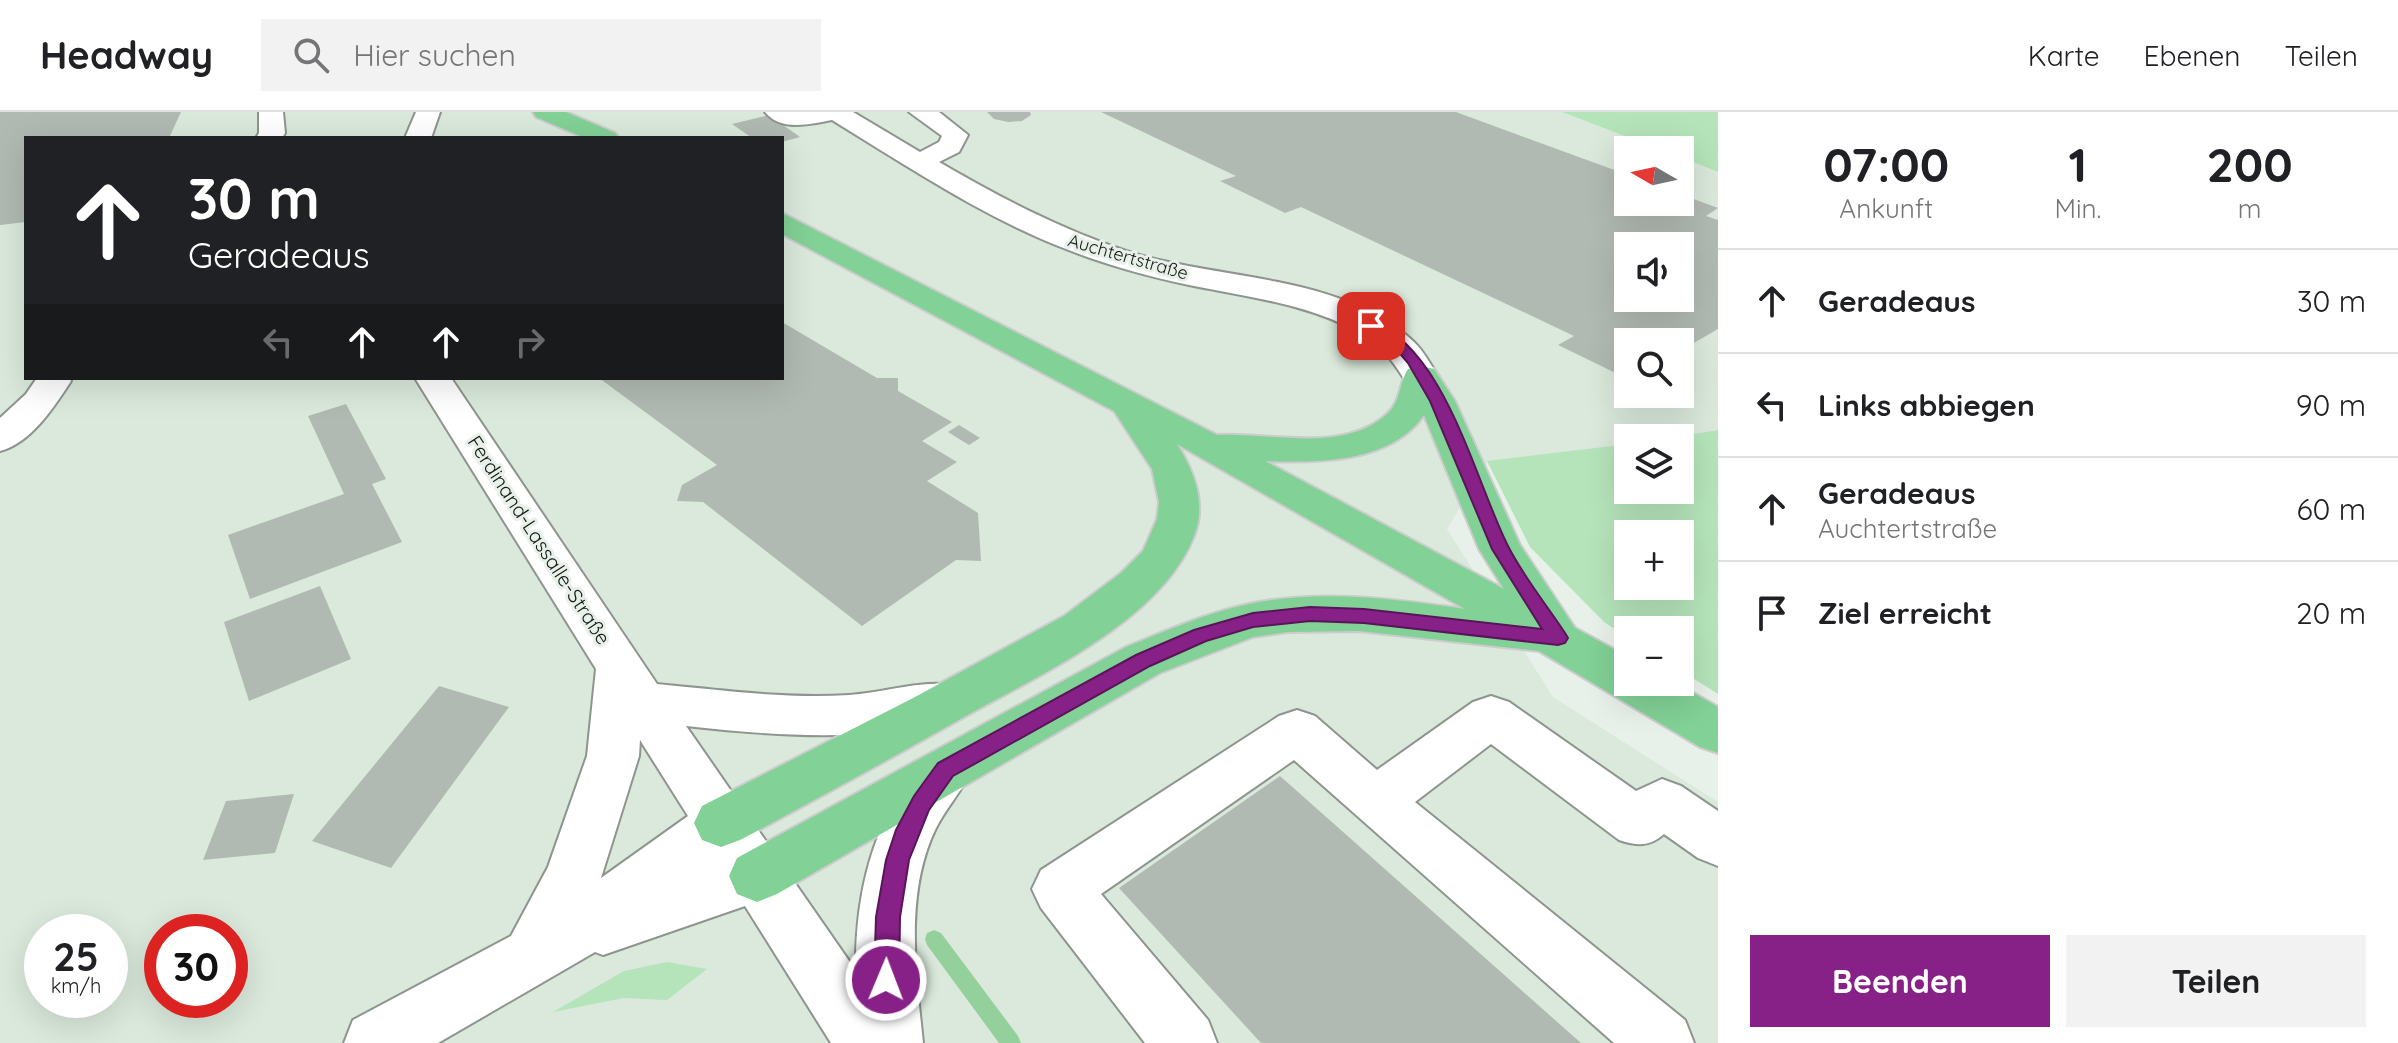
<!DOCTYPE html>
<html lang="de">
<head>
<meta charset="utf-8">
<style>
	:root { --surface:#fff; --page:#f2f2f2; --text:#202124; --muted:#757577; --line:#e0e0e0; --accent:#872188 }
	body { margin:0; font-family:Quicksand,sans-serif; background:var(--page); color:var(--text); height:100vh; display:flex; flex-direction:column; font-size:30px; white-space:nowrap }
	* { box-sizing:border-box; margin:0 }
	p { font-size:26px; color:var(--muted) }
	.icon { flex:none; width:44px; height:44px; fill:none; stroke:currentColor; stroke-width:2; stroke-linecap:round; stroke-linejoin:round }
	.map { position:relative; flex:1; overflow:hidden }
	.drawer { display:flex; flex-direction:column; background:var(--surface); width:680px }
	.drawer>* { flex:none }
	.hud { position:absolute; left:24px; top:24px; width:760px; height:244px; border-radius:0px; box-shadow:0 8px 32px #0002; background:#202124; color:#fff; overflow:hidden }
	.needle { width:52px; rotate:279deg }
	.tools { position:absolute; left:1614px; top:24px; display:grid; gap:16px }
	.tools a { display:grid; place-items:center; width:80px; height:80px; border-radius:0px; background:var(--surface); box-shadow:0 8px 32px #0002; font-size:40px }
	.speed { position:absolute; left:24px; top:802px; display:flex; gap:16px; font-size:40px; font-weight:700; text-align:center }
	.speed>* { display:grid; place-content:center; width:104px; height:104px; border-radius:50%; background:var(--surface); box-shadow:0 8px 32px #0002; line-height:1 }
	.speed small { font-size:20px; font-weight:400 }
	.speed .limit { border:12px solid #d22; background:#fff; color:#111 }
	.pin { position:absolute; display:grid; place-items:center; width:68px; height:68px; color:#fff; margin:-34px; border-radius:16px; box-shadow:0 4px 12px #0006 }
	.me { position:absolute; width:88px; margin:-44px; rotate:1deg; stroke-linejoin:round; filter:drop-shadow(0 0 6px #0008) }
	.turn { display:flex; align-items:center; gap:28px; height:168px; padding:0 32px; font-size:36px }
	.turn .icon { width:104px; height:104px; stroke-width:2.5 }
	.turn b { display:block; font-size:56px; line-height:68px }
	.lanes { display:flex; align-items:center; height:76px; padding:0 32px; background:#0003; justify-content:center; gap:40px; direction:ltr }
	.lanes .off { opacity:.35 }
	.eta { display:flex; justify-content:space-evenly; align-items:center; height:136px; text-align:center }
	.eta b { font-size:48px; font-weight:800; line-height:56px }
	.cta { display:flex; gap:16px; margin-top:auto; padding:16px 32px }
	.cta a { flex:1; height:92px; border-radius:0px; background:var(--accent); color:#fff; font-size:32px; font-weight:800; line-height:92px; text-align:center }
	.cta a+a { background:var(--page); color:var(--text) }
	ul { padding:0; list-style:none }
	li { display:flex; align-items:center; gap:24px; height:104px; padding:0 32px; border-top:2px solid var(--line) }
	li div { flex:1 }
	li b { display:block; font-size:30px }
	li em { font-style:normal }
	header { display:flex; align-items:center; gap:48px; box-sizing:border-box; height:112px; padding:0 40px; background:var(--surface); border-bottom:2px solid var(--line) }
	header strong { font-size:38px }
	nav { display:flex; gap:44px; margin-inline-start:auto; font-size:28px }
	.search { width:560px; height:72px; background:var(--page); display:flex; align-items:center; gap:20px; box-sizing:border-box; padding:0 28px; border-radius:0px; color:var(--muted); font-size:30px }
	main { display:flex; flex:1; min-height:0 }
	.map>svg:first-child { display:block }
	.built { fill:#dae9db; fill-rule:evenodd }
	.green { fill:#b5e4ba; fill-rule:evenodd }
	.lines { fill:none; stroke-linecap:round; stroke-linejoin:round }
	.stream { fill:#94d09b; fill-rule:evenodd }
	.building { fill:#b1bab2; fill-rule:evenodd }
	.minor-casing { stroke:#8d958e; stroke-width:4 }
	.major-casing { stroke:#ccc; stroke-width:4 }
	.minor { fill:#fff; fill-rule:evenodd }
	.major { fill:#82d196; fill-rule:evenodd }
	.route { fill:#872188; stroke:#581558; stroke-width:2 }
	.labels { text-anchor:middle; stroke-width:6; stroke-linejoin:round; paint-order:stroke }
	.far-street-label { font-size:18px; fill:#151815; stroke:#e8f1e9 }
	.street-label { font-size:20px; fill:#151815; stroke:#e8f1e9 }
</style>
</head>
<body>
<header>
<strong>Headway</strong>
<div class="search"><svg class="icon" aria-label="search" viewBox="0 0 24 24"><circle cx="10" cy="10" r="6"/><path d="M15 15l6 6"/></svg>Hier suchen</div>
<nav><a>Karte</a><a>Ebenen</a><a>Teilen</a></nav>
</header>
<main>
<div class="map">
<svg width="1718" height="931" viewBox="0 0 1718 931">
	<rect width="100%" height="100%" fill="#e8f1e9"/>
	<!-- built -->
	<path class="built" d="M0,0h1562l99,38h-33v52h52v-45l38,15v258l-49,8h-41v6l-140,17 -41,68 106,168 165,105v241h-1718zM26,26h756v240h-756zM1628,134h52v52h-52zM1628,230h52v52h-52zM42,820h68v68h-68zM162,820h68v68h-68z"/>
	<!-- green -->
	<g class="green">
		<polygon points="1562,0 1718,0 1718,60 1680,45 1680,38 1661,38"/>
		<path d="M1718,318v264l-38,-24v-40h-52v8l-24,-16 -74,-75 -43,-86 141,-17v46h52v-52h-11zM1628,422h52v52h-52z"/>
		<polygon points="667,850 707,857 667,888 624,886 553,900 624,859"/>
	</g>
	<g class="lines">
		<!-- stream -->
		<polygon class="stream" points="934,818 941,821 1018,924 1021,931 999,931 927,833 925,827 927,821"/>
	</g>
	<!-- building -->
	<g class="building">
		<polygon points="0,0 181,0 169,26 26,26 26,110 0,113"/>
		<polygon points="987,0 1030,0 1031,3 1022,9 1008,10 994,7"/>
		<path d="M1101,0h355l172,63v27h52v-8l38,14 -12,8 12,4v109l-38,22v-9h-52l-2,36 -68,-33 16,-9 -273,-129 -16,6 -65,-32 16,-5zM1628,134h52v52h-52z"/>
		<polygon points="769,3 800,25 782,30 782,26 752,26 732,12"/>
		<polygon points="782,210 877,266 898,266 898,279 952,310 922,329 957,350 927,369 978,401 981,449 956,448 862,514 703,390 677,389 682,373 717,353 599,266 782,266"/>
		<polygon points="346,292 386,367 372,372 402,430 250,487 228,423 344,382 308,304"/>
		<polygon points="959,313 980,326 969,333 948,320"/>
		<polygon points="320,474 351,547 249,589 224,510"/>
		<polygon points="439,574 509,595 391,756 312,729"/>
		<polygon points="1280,664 1581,931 1261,931 1119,776"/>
		<polygon points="294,682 275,741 203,748 226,689"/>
	</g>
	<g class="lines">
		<defs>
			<g id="minor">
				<polygon points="259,0 283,0 285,21 282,26 256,26 259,21"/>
				<polygon points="416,0 440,0 431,26 405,26"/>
				<path d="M765,0h88l67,40 19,-10 3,-6 -33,-24h30l29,23 -9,17 -20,10c60,35 121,67 187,89 89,29 218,23 288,91 10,9 17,24 25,35l-5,8 -13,3 -13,-3c-13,-20 -23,-37 -44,-50 -53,-31 -116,-38 -175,-50 -42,-9 -83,-20 -123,-36 -83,-32 -159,-83 -234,-129 -22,4 -51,12 -67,-8z"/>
				<path d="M37,266h32l2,3c-17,26 -40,62 -71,70v-33l26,-24z"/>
				<path d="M415,266h36l206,306c64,6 128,15 192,11 38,-2 80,-19 116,-7l8,14 -8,14c-87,28 -190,20 -279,10l170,245c-1,-71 14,-140 57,-198 9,-11 18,-25 34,-25 5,1 12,5 17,7l8,15c-10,21 -26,38 -36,58 -32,65 -20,146 -13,215h-92l-86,-137 -142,49 -8,-3 -157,91h-94l9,-23 158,-84 37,-69 39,-111 9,-87zM640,628l48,76 -87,62 38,-122z"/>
				<path d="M1491,584l18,6 127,89 26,-12 19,7 37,25v55l-20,-8 -34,-24c-15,13 -27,12 -45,6l-128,-96 -76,58 270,218 9,23h-80l-320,-283 -193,134 107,126 9,23h-72l-104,-135 -9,-19 9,-19 238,-154 18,-6 18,6 62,54 96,-68z"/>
			</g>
			<g id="major">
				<polygon points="533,0 566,0 615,21 619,26 585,26 536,5"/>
				<path d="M782,101l435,222c53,-3 126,19 170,-21 14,-12 12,-31 21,-45l13,-3 13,3 21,32 65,144 55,83 53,29v25h46l44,25v46l-18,-6 -161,-96 -180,-20 -71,1 -35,5 -93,36 -383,221 -20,8 -20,-8 -8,-18 8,-18 389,-211c40,-16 80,-34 123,-43 71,-15 145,-5 216,5l-288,-165c17,27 30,60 17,92 -33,85 -155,139 -230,181 -74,42 -149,83 -224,123l-19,7 -19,-7 -8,-17 8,-17 213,-109 149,-81 57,-43 22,-22 14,-32 2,-17 -7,-33 -38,-58 -332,-177zM1424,303l55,134 25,40 -239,-128c53,2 126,2 159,-46z"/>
			</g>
		</defs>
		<!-- minor casing -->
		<use href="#minor" class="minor-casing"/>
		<!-- major casing -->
		<use href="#major" class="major-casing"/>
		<!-- minor -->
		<use href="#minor" class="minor"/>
		<!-- major -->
		<use href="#major" class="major"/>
	</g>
	<!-- route -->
	<path class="route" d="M1371,210c73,23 105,161 137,224 15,30 38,58 57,87l3,5 -3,5 -7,2 -194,-22 -54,-2 -57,6 -47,14 -56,25 -197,110 -24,34 -20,50 -9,57 -1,63 -4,9 -9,3 -9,-3 -3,-9 2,-63 10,-57 10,-30 18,-34 24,-33 198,-108 58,-25 59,-17 57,-6 54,2 178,20 -50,-80 -62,-148 -22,-38 -11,-13 -31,-21 -2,-3z"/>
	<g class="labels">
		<!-- far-street labels -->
		<g class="far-street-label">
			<text transform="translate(1128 145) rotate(16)" y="6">Auchtertstraße</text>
		</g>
		<!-- street labels -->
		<g class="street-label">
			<text transform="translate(539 428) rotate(57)" y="7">Ferdinand-Lassalle-Straße</text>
		</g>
	</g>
</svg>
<div class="tools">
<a><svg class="needle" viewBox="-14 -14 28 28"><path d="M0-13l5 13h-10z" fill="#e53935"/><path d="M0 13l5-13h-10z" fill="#757577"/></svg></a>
<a><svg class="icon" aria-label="sound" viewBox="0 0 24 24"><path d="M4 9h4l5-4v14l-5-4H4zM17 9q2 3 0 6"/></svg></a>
<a><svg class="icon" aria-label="search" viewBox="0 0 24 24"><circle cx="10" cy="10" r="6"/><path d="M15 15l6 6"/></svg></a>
<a><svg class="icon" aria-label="layers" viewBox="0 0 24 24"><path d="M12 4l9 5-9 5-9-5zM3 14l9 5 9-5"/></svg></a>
<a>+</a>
<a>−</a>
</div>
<div class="speed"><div>25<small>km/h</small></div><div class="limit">30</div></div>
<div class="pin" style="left:1371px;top:214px;background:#d93025"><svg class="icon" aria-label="arrive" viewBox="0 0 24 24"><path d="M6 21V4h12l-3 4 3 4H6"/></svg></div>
<svg class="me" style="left:886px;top:868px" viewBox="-20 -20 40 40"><circle r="17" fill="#872188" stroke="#fff" stroke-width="3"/><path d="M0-11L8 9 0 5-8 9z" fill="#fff"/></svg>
<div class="hud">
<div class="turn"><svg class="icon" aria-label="ahead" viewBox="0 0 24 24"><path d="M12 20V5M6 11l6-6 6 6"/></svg><div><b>30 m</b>Geradeaus</div></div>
<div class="lanes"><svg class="icon off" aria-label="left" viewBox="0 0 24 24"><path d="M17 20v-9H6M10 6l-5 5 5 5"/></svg><svg class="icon" aria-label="ahead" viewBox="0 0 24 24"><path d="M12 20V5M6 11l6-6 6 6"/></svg><svg class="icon" aria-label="ahead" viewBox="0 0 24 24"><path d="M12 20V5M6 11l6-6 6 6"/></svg><svg class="icon off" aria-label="right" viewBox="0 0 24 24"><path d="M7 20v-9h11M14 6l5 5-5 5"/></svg></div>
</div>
</div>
<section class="drawer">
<div class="eta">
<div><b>07:00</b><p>Ankunft</p></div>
<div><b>1</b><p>Min.</p></div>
<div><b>200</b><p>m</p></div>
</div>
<ul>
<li><svg class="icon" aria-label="ahead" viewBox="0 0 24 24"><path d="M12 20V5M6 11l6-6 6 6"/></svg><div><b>Geradeaus</b></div><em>30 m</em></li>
<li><svg class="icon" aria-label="left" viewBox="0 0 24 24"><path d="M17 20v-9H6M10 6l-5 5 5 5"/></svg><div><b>Links abbiegen</b></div><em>90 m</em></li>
<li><svg class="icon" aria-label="ahead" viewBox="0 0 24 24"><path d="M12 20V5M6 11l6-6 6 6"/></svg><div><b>Geradeaus</b><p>Auchtertstraße</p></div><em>60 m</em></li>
<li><svg class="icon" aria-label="arrive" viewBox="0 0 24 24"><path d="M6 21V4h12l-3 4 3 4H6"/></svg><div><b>Ziel erreicht</b></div><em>20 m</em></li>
</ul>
<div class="cta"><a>Beenden</a><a>Teilen</a></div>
</section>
</main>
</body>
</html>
